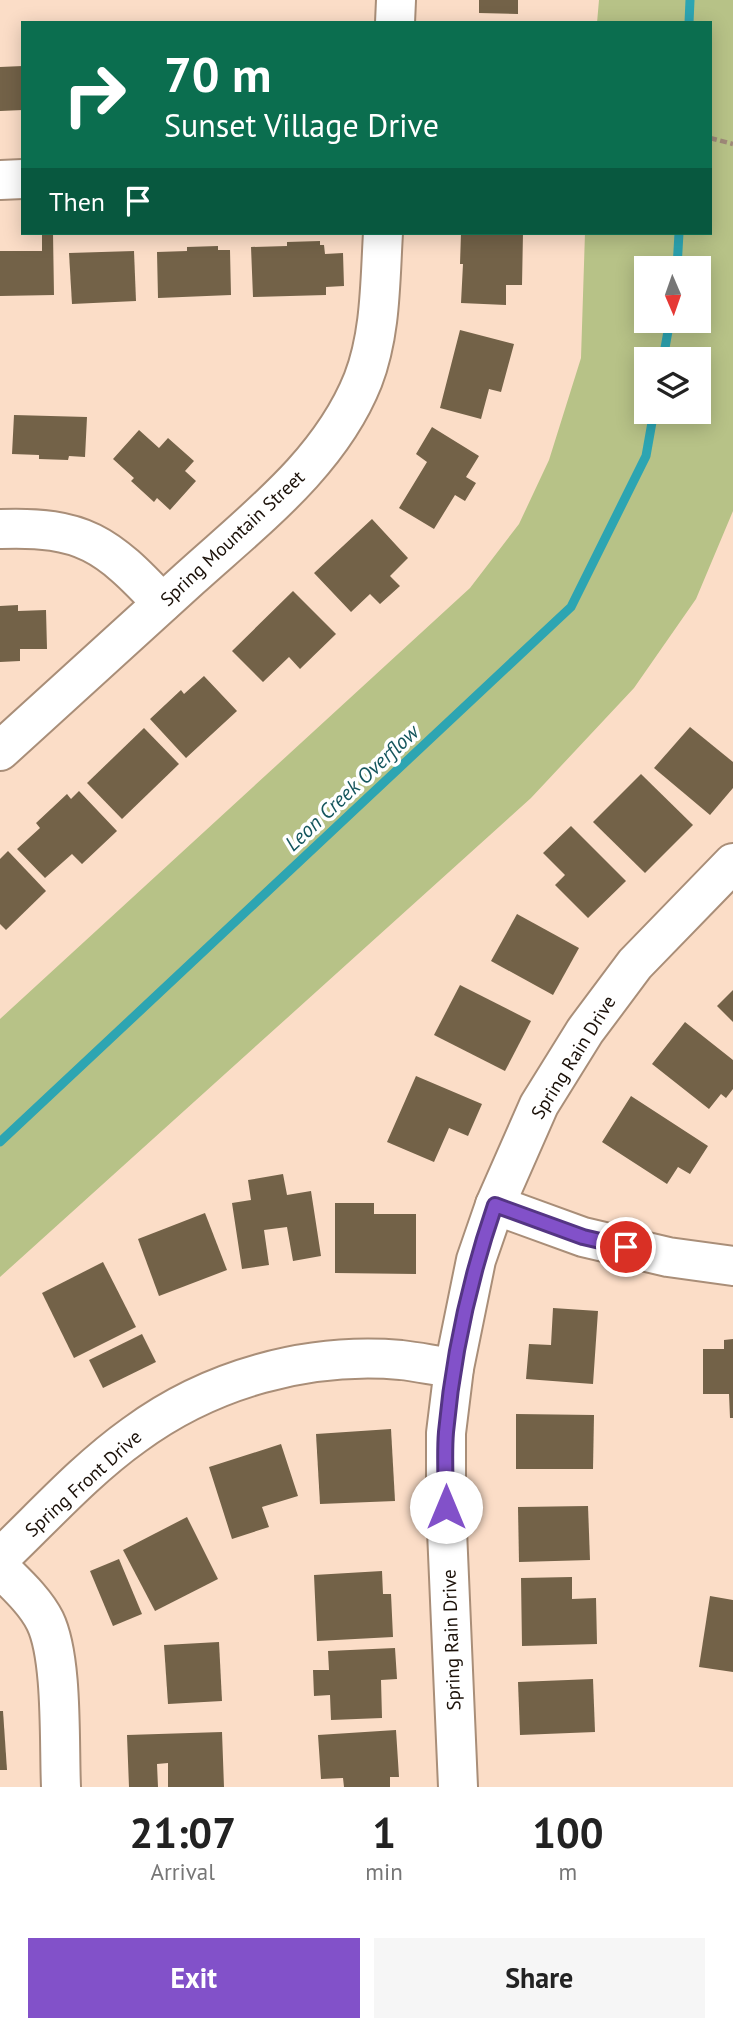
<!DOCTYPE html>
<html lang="en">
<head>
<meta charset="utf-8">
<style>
	:root { --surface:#fff; --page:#f6f6f6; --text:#222; --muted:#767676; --accent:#8251c9 }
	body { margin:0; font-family:"PT Sans",sans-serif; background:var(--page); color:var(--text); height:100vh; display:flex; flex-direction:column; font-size:26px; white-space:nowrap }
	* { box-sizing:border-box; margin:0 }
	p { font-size:23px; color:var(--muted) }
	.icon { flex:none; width:38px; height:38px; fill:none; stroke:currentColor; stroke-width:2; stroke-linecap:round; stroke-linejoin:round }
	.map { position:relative; height:1787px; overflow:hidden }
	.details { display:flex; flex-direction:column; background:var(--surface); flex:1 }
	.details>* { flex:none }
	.guide { position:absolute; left:21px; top:21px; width:691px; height:214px; border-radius:0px; box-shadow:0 4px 18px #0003; background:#0b6e4f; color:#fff; overflow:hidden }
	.needle { width:46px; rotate:178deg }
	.controls { position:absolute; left:634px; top:256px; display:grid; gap:14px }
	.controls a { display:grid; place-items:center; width:77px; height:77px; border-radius:0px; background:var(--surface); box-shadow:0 4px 18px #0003; font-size:35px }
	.pin { position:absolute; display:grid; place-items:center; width:60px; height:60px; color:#fff; margin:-30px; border:4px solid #fff; border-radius:50%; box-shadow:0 2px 7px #0007 }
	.me { position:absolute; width:77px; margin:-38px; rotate:0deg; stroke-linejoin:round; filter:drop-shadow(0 0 5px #0008) }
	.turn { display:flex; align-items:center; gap:24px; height:147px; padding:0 28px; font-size:32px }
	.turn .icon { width:91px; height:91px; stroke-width:2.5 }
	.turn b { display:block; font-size:49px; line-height:60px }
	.then { display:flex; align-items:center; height:66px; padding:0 28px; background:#0003; gap:14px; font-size:26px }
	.eta { display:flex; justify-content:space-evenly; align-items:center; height:119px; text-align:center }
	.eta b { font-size:42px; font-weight:600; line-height:49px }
	.cta { display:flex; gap:14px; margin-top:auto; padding:14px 28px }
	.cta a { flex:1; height:80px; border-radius:0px; background:var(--accent); color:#fff; font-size:28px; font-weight:600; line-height:80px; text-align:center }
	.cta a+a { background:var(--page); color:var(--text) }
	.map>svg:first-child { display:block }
	.green { fill:#b7c287; fill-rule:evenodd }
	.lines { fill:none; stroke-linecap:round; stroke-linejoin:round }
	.stream { stroke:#2da5b2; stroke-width:9 }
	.building { fill:#736248 }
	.minor-casing { stroke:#a98e78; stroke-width:42 }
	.path { stroke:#9f8979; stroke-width:4.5; stroke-dasharray:7 3.5; stroke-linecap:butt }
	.minor { stroke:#fff; stroke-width:38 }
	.route-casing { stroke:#543583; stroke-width:18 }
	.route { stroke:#8251c9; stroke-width:12 }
	.labels { text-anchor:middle; stroke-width:7; stroke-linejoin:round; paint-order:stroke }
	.street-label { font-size:19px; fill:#1b1109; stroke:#fff }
	.water-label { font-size:21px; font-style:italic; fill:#15565d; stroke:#fff }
</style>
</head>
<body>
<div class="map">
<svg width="733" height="1787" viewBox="0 0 733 1787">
	<rect width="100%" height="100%" fill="#fbddc7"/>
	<!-- green -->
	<path class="green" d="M599,0h134v511l-37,88 -62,89 -103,110 -531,479v-258l470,-431 49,-64 30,-64 32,-102 4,-125h125v-210h-113zM646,268h52v52h-52zM646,359h52v52h-52z"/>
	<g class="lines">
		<!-- stream -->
		<g class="stream">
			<polyline points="689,23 690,0"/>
			<polyline points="677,268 679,233"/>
			<polyline points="663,359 670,320"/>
			<polyline points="0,1142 571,607 646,456 654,411"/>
		</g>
	</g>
	<!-- building -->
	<g class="building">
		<polygon points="479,0 518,0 518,14 479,13"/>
		<polygon points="23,66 23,110 0,111 0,67"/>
		<polygon points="42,233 53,233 54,295 0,296 0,251 42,251"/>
		<polygon points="461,233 523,233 522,285 506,285 506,305 461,303 463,264 460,264"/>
		<polygon points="320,241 320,245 324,245 325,254 343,253 344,286 326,287 326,295 253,297 251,247 287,246 287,242"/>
		<polygon points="218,246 218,250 230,250 231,295 158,298 157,252 187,251 187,247"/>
		<polygon points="134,251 136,301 72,304 69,253"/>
		<polygon points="460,330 514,344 501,392 489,389 481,419 440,408"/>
		<polygon points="14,415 87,417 85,457 69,456 68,460 39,459 39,455 12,454"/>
		<polygon points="432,427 479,456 466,477 476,483 465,501 455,495 434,529 399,508 427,462 416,454"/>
		<polygon points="139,430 159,448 168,438 194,461 185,471 196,481 170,510 157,498 154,502 131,481 134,478 113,459"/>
		<polygon points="372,519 408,558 390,576 400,586 380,604 370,594 351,612 314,573"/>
		<polygon points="293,591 336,634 300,669 289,657 263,682 232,651"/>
		<polygon points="18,605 18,611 46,610 47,649 20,649 20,661 0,662 0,606"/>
		<polygon points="204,676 237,711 186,758 150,719 181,690 184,694"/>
		<polygon points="690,727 733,762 733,788 710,815 654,768"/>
		<polygon points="144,728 179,764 122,819 87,783"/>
		<polygon points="641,774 693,825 645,873 593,822"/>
		<polygon points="79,791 117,831 82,864 72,854 45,878 17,849 40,828 36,823 67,794 71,799"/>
		<polygon points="571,826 626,881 588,918 555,885 565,875 543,853"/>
		<polygon points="8,851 46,891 6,930 0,924 0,859"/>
		<polygon points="517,914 579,948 553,995 491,961"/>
		<polygon points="460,985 531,1021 505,1071 434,1035"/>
		<polygon points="733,990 733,1022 717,1006"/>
		<polygon points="685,1022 733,1060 733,1089 726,1098 721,1094 709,1109 652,1064"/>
		<polygon points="416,1076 482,1104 468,1136 449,1128 434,1162 387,1142"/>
		<polygon points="631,1096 708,1146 690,1174 678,1167 667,1184 602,1142"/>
		<polygon points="283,1174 287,1195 311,1191 321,1256 293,1261 287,1227 264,1230 269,1265 242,1269 232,1203 251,1200 248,1180"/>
		<polygon points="335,1203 374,1203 374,1214 416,1214 416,1274 335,1273"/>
		<polygon points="205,1213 227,1270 159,1296 138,1239"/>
		<polygon points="103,1262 136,1327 74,1358 42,1293"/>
		<polygon points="553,1308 598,1311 593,1384 526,1379 529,1344 551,1345"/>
		<polygon points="142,1334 156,1362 103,1388 89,1360"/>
		<polygon points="733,1339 733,1418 730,1418 729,1394 703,1394 703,1349 724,1349 724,1340"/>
		<polygon points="516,1414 594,1415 593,1469 516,1469"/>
		<polygon points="391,1429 395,1501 320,1504 316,1434"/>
		<polygon points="281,1444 298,1496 262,1507 269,1527 232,1539 209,1467"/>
		<polygon points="588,1506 590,1560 519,1562 518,1507"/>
		<polygon points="187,1517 218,1579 155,1611 123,1550"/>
		<polygon points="119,1559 142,1614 113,1626 90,1571"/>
		<polygon points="382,1571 383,1594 391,1594 393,1637 317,1641 314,1575"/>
		<polygon points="572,1577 572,1599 596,1598 597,1644 522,1646 521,1578"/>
		<polygon points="710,1596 733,1600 733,1672 699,1667"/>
		<polygon points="219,1642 222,1701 168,1704 164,1645"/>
		<polygon points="395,1648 397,1679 381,1680 382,1718 331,1720 330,1695 314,1696 313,1670 329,1670 328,1651"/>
		<polygon points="593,1679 595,1732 520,1735 518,1682"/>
		<polygon points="0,1711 3,1711 7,1770 0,1770"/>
		<polygon points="396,1730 399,1777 390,1777 390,1787 344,1787 343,1778 321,1779 318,1735"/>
		<polygon points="222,1732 224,1787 168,1787 168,1763 157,1764 158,1787 129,1787 127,1735"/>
	</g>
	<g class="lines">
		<defs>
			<g id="minor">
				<polyline points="395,23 396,0"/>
				<polyline points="0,180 23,179"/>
				<path d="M0,529c83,-3 107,15 162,74"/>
				<path d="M0,751c63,-58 126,-115 189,-172 65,-59 141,-116 174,-199 18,-47 17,-98 20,-147"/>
				<polyline points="495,1205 583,1237 668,1257 733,1266"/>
				<path d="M0,1558c43,-41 85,-88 134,-123 76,-56 173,-83 267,-75 18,2 36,6 53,8"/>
				<path d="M0,1568c16,16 35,33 45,53 18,37 14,123 16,166"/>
				<polyline points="458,1787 446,1507 446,1433 454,1368 476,1260 495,1205 539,1105 585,1031 635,964 733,863"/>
			</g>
		</defs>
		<!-- minor casing -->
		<use href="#minor" class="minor-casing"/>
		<!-- path -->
		<polyline class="path" points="710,138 733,144"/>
		<!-- minor -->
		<use href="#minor" class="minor"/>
	</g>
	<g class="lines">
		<defs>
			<path id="route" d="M446,1507c0,-25 -2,-51 0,-75 7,-77 24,-154 49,-227l88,32 43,10"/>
		</defs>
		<!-- route casing -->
		<use href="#route" class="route-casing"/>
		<!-- route -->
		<use href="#route" class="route"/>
	</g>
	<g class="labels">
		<!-- street labels -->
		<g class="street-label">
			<text transform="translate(232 538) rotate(-43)" y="7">Spring Mountain Street</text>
			<text transform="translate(573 1057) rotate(-58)" y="7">Spring Rain Drive</text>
			<text transform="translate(83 1483) rotate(-42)" y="7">Spring Front Drive</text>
			<text transform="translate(451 1640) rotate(-92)" y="7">Spring Rain Drive</text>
		</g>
		<!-- water labels -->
		<g class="water-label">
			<text transform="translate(352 788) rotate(-43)" y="7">Leon Creek Overflow</text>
		</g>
	</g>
</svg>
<div class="controls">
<a><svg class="needle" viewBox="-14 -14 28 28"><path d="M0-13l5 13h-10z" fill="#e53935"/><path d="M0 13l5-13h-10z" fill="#767676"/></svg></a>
<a><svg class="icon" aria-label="layers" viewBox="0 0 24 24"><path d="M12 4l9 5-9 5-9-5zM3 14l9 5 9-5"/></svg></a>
</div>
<div class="pin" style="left:626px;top:1247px;background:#d93025"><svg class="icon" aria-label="arrive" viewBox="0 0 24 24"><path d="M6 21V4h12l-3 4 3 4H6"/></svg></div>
<svg class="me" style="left:446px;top:1507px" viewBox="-20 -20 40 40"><circle r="19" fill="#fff"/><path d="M0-13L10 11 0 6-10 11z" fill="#8251c9"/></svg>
<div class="guide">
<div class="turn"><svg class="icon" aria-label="right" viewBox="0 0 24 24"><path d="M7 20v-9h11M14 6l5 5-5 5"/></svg><div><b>70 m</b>Sunset Village Drive</div></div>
<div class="then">Then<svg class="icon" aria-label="arrive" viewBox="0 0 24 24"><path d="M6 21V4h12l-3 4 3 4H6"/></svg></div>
</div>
</div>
<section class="details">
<div class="eta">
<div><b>21:07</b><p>Arrival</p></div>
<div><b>1</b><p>min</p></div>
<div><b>100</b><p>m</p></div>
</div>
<div class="cta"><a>Exit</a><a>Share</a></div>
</section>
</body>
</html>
